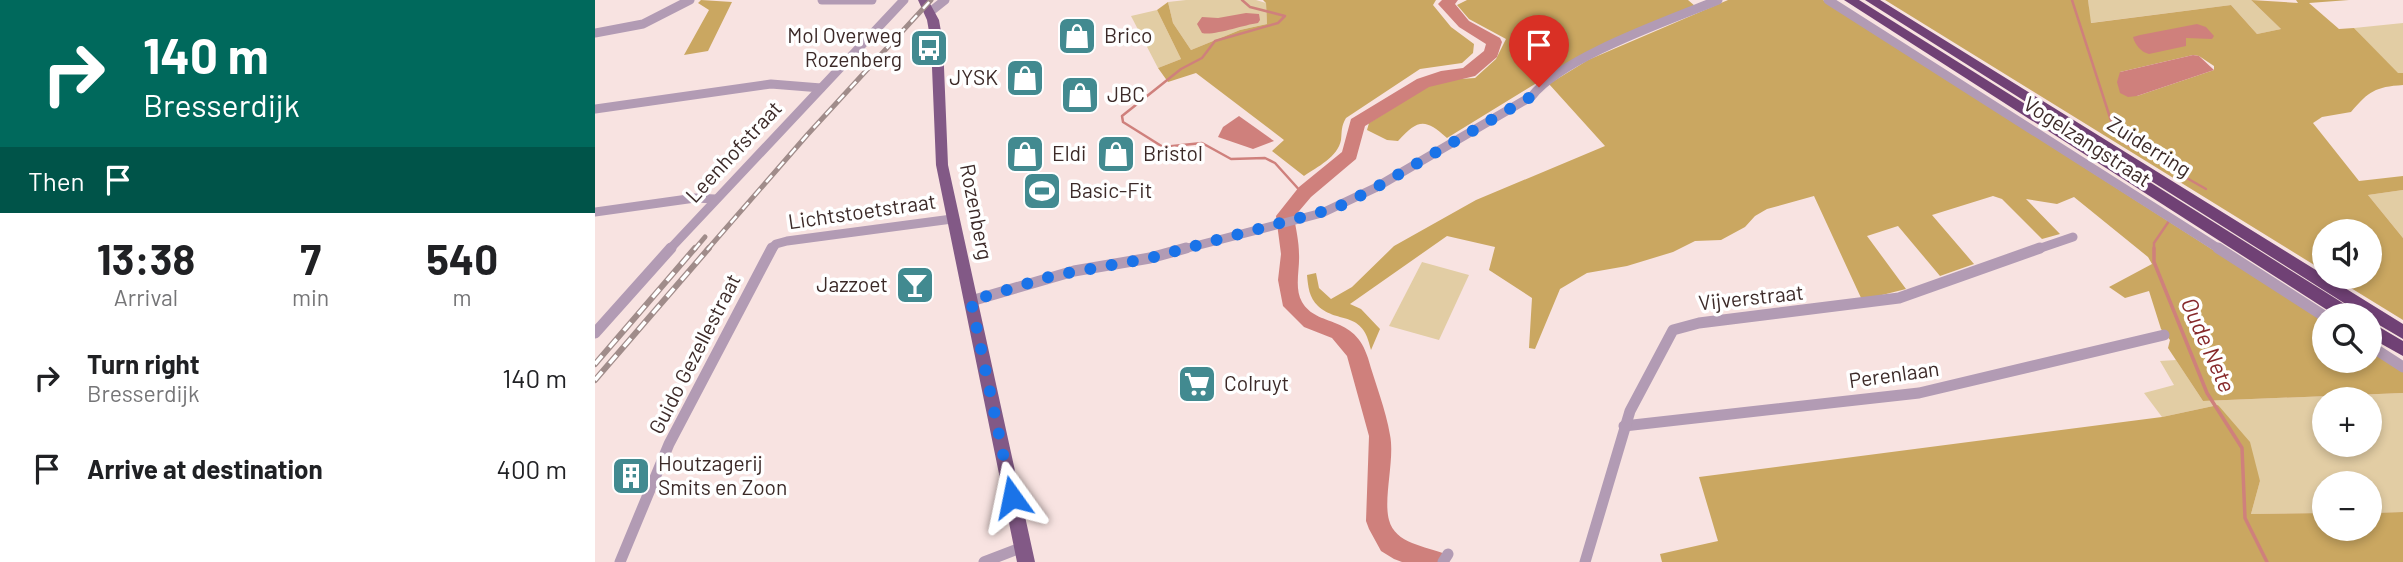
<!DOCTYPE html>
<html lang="en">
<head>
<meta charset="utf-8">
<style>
	:root { --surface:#fff; --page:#f6f6f6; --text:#202124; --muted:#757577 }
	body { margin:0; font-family:Barlow,sans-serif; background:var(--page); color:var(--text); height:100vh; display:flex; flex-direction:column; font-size:26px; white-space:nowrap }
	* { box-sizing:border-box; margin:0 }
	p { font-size:23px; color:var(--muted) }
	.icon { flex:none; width:38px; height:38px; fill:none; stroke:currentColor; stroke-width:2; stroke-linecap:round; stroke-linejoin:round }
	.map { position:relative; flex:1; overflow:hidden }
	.details { display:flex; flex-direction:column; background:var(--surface); width:595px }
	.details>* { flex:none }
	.banner { background:#00695c; color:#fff; overflow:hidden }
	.tools { position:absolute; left:1717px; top:219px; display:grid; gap:14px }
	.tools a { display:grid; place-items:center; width:70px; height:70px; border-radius:50%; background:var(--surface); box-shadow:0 4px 10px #0003; font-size:35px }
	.pin { position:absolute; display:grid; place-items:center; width:60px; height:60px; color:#fff; margin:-72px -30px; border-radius:50% 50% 50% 0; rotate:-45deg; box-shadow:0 0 7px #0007 }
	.pin .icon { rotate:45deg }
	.me { position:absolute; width:77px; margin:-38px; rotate:348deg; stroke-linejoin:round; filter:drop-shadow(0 0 5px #0008) }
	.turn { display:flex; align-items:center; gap:24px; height:147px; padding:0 28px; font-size:32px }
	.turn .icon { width:91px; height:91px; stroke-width:2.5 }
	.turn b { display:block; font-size:49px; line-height:60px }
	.then { display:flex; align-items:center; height:66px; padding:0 28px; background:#0003; gap:14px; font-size:26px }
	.eta { display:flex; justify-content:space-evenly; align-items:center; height:119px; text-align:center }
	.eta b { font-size:42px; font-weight:700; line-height:49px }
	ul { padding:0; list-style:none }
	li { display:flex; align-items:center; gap:21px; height:91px; padding:0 28px }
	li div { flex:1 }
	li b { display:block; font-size:26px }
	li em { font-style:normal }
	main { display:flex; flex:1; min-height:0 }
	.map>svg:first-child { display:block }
	.green { fill:#e2cda4; fill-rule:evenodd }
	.forest { fill:#caa761; fill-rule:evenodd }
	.water { fill:#cf807c }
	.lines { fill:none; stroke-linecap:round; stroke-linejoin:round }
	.stream-far1 { stroke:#cf807c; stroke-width:2.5 }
	.stream { stroke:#cf807c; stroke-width:3.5 }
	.river { fill:#cf807c; fill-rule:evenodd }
	.minor-far1 { stroke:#b29bb4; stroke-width:9 }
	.minor { stroke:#b29bb4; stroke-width:11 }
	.major { fill:#825986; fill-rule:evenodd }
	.highway { fill:#704175; fill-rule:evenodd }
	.rail-far1-casing { stroke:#a08c8a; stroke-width:5 }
	.rail-casing { stroke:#a08c8a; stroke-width:6 }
	.rail-far1 { stroke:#fff; stroke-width:2.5; stroke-dasharray:9; stroke-linecap:butt }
	.rail { stroke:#fff; stroke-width:3.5; stroke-dasharray:11; stroke-linecap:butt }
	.route { stroke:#1a73e8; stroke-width:12; stroke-dasharray:0 21.6 }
	.labels { text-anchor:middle; stroke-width:7; stroke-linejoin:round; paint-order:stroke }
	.poi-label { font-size:21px; fill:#3c2a28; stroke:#fff; text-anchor:start }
	.street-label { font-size:21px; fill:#3c2a28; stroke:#fff }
	.water-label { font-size:23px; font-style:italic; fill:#87292b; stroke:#fff }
</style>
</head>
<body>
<main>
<section class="details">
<div class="banner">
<div class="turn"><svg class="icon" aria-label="right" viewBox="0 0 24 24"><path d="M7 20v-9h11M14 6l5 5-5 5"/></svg><div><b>140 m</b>Bresserdijk</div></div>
<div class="then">Then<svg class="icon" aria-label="arrive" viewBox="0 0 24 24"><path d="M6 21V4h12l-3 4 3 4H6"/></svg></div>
</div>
<div class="eta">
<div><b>13:38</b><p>Arrival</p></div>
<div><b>7</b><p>min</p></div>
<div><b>540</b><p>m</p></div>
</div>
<ul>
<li><svg class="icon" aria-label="right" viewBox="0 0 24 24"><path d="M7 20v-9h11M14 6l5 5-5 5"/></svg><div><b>Turn right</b><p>Bresserdijk</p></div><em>140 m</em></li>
<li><svg class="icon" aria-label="arrive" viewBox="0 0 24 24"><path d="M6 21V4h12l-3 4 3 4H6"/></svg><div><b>Arrive at destination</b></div><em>400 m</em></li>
</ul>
</section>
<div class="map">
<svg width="1808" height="562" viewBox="0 0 1808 562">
	<rect width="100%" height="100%" fill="#f8e3e1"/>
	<!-- green -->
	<g class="green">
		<polygon points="591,0 661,0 671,3 672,24 645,30 596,50 578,23 573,2"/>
		<polygon points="1493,0 1656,0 1686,29 1662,34 1636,5 1495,23"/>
		<polygon points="562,10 586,59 563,68 536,16"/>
		<polygon points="1808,23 1808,73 1803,74 1759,28"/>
		<polygon points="1808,190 1808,238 1773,195"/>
		<polygon points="827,262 874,275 844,340 794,326"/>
		<path d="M1581,360l27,41 200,-8v119l-33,1 -1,-30h-45v30l-73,1 9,-33 -42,-76 -56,12 -18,-24 30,-8 -14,-24zM1729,399h45v45h-45z"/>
	</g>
	<!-- forest -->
	<g class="forest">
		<polygon points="106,0 137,2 113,51 89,55 114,10 103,3"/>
		<path d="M668,0h173l-3,5 18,22 23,17 -1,9 -11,10 -42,6 -74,49c-5,9 -4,12 -5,22 -3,17 -24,27 -37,36l-32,-25 12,-11 -88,-67 -28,9 -10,-14 23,-9 -24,-49 11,-8 5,21 18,27 49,-20 27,-6 -1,-21z"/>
		<path d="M872,0h221l7,6 -129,59 -119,73c-22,-20 -29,-19 -49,3l-11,-1 -20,-10 2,-7 61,-38 14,-5 31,-2 21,-19 10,-20 -37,-20 -12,-14z"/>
		<path d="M1133,0h95l501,321v39h45l1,-10 33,22v21l-200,8 -35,-53 2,-8 -9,-11 -12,-38 -24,7 -16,-11 43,-23 -4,-7 -74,-60 -17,7 -31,-5 34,35 -18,5 -40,-40 -9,-3 -61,19 42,49 -34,12 -42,-50 -31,10 39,53 -44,11 -48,-104 -47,13 -12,7 -10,11 -24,13 -26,1 -22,11 -46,14 -40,7 -27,16 -25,60 -6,-1 3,-50 -43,-28 6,-23 -48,-11 -97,68 11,5 19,20 -9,21c-8,-41 -32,-25 -53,-44 -9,-8 -10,-20 -11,-31l9,-2 3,15 12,11 21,-12 42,-41 82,-46 129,-54 -56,-62 39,-24z"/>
		<path d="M1290,0h203l3,23 140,-18 26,29 24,-5 -30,-29 47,3 -2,-3h53l-40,3 30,26 15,-1 44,45h5v12c-28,2 -34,6 -52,27l-29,5 -9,6 46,58 44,-5v14l-35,5 35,43v82l-70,-43 36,-1v-45h-45v40zM1598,55l6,1 15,10v4l-77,26 -17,-24z"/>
		<polygon points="1623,405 1655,442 1665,481 1656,514 1729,513 1729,528 1774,528 1775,513 1808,512 1808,562 1067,562 1065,554 1123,541 1104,477 1567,417"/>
	</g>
	<!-- water -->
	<g class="water">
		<path d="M651,13l13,1 1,6 -2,3c-15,2 -44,13 -56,10l-5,-9 5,-7 16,1z"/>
		<path d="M1602,24l9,3 8,9 -2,3 -26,-1v8l-37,8c-8,-2 -14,-9 -16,-17l7,-2z"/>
		<polygon points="1598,55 1604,56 1619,70 1542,96 1533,97 1525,93 1522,82 1525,72"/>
		<polygon points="644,116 679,141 658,149 623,137 628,127"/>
	</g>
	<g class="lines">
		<!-- stream-far1 -->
		<g class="stream-far1">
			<polyline points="647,0 655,7 690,16 683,23 620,41 607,58 586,69 527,116 528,122 568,147 607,143 636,159 670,158 680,163 708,194"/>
			<polyline points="1477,0 1520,133 1525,140 1611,189"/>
			<polyline points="1559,250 1559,243 1574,221"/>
		</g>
		<!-- stream -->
		<polyline class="stream" points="1559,248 1559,262 1612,393 1647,448 1650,518 1672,562"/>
		<!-- river -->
		<path class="river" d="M847,0h16l-3,4 14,17 31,17 2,4 -5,15 -22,19 -46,11 -64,39 -9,33 -45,38 -17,20c2,12 5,25 5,37 1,15 -5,34 3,48 15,26 53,12 66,56 7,25 18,52 22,77 5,24 -7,63 -1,85 6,24 37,26 56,34l4,8h-47l-8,-3 -13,-8 -12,-22 -3,-8 3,-85 -22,-80 -15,-18 -28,-11 -21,-21 -5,-26 3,-26 -5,-38 23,-29 43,-35 9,-33 66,-40 24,-8 22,-3 21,-17 2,-7 -27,-17 -21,-23z"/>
		<!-- minor-far1 -->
		<g class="minor-far1">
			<polyline points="227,0 277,0"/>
			<polyline points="1233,0 1626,250"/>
			<polyline points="335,12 350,0"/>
			<polyline points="0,33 48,24 95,0"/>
			<polyline points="0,109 176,84 226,88"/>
			<polyline points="0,212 100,198 120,199"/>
			<polyline points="74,250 309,0"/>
			<polyline points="176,250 181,244 192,241 357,219"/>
			<path d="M585,250l142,-37 53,-25 157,-92c30,-39 138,-76 186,-96"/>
			<polyline points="1440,250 1478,237"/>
		</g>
		<!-- minor -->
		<g class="minor">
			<polyline points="1623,248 1729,316"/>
			<polyline points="376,301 479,271 555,258 591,248"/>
			<polyline points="0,333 76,248"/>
			<polyline points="1774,345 1808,367"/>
			<polyline points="1029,426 1324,393 1569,335"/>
			<polyline points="25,562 74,444 177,248"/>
			<polyline points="389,562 428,547"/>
			<polyline points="848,562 853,554"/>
			<polyline points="990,562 1035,411 1078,330 1104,323 1304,298 1445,248"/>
		</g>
		<!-- major -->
		<polygon class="major" points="323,0 333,0 344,20 348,43 353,165 440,562 422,562 341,165 336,43 332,20"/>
		<!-- highway -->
		<g class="highway">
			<polygon points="1249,0 1264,0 1759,310 1761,315 1740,315"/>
			<polygon points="1270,0 1285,0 1808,324 1808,339 1774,319 1774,315 1768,315"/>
			<polygon points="1774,321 1808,341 1808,356 1774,337"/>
		</g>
		<defs>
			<g id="rail-far1">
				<polyline points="99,250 110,237"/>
				<polyline points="112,250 213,134 336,0"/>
			</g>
			<g id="rail">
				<polyline points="0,364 100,248"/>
				<polyline points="0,380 114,248"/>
			</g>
		</defs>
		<!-- rail-far1 casing -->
		<use href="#rail-far1" class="rail-far1-casing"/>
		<!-- rail casing -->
		<use href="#rail" class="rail-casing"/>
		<!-- rail-far1 -->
		<use href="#rail-far1" class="rail-far1"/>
		<!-- rail -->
		<use href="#rail" class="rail"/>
	</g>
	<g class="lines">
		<!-- route -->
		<polyline class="route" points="417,497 376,301 457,276 555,258 741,208 780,188 937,96 944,87"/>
	</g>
	<!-- icons -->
	<defs>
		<symbol id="shop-square" viewBox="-11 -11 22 22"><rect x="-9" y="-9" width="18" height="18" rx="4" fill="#428a90" stroke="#fff"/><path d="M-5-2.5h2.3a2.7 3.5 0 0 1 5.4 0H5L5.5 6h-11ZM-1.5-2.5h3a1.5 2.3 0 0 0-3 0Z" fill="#fff"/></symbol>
		<symbol id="bus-square" viewBox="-11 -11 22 22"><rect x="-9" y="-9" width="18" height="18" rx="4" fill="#428a90" stroke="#fff"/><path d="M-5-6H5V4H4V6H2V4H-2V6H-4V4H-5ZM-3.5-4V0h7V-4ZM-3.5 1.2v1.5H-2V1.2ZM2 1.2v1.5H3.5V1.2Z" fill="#fff"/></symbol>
		<symbol id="stadium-square" viewBox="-11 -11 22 22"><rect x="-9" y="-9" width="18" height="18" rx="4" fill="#428a90" stroke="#fff"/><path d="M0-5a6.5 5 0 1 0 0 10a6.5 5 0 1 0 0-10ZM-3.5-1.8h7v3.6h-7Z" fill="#fff"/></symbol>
		<symbol id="bar-square" viewBox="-11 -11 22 22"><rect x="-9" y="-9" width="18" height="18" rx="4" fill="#428a90" stroke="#fff"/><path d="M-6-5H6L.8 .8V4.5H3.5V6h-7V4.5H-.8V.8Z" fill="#fff"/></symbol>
		<symbol id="supermarket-square" viewBox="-11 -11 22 22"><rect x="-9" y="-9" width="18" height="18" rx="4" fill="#428a90" stroke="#fff"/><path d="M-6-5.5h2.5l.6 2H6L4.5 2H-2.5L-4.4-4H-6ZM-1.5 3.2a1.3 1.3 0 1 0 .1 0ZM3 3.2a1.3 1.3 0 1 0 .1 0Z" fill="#fff"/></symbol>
		<symbol id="building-square" viewBox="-11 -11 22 22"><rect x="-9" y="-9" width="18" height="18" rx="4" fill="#428a90" stroke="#fff"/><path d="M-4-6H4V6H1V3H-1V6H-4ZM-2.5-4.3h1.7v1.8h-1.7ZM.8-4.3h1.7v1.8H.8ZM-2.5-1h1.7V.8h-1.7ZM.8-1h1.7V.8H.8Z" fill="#fff"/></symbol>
	</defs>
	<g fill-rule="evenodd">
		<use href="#shop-square" x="460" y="14" width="44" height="44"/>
		<use href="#bus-square" x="312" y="26" width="44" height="44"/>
		<use href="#shop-square" x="408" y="56" width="44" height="44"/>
		<use href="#shop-square" x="463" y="73" width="44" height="44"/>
		<use href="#shop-square" x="408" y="132" width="44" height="44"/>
		<use href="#shop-square" x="499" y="132" width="44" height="44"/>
		<use href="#stadium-square" x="425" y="169" width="44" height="44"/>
		<use href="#bar-square" x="298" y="263" width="44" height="44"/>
		<use href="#supermarket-square" x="580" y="362" width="44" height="44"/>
		<use href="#building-square" x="14" y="454" width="44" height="44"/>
	</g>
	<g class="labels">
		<!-- poi labels -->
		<g class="poi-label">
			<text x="307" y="43" text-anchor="end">Mol Overweg<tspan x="307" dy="24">Rozenberg</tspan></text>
			<text x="509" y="43">Brico</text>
			<text x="403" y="85" text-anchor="end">JYSK</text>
			<text x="512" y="102">JBC</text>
			<text x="457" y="161">Eldi</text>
			<text x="548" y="161">Bristol</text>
			<text x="474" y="198">Basic-Fit</text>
			<text x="293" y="292" text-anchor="end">Jazzoet</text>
			<text x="629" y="391">Colruyt</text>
			<text x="63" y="471">Houtzagerij<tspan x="63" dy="24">Smits en Zoon</tspan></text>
		</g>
		<!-- street labels -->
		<g class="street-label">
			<text transform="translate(1492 142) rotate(33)" y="7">Vogelzangstraat</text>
			<text transform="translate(1554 147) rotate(32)" y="7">Zuiderring</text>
			<text transform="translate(139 152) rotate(-47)" y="7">Leenhofstraat</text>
			<text transform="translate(267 212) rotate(-8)" y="7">Lichtstoetstraat</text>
			<text transform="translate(381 212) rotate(79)" y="7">Rozenberg</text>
			<text transform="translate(1156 298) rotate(-6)" y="7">Vijverstraat</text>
			<text transform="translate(100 354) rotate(-63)" y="7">Guido Gezellestraat</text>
			<text transform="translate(1299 375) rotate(-8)" y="7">Perenlaan</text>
		</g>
		<!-- water labels -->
		<g class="water-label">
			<text transform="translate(1613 345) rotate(66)" y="8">Oude Nete</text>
		</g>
	</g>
</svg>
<div class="tools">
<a><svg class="icon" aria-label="sound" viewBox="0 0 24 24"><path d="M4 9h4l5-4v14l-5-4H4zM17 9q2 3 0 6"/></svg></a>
<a><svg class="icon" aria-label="search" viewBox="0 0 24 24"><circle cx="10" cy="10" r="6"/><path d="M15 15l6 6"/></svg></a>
<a>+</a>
<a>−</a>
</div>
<div class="pin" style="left:944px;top:87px;background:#d93025"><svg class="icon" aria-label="arrive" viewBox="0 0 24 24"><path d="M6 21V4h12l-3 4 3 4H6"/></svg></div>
<svg class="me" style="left:417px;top:497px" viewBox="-20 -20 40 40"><path d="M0-17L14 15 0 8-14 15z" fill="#1a73e8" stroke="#fff" stroke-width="4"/></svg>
</div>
</main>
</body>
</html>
